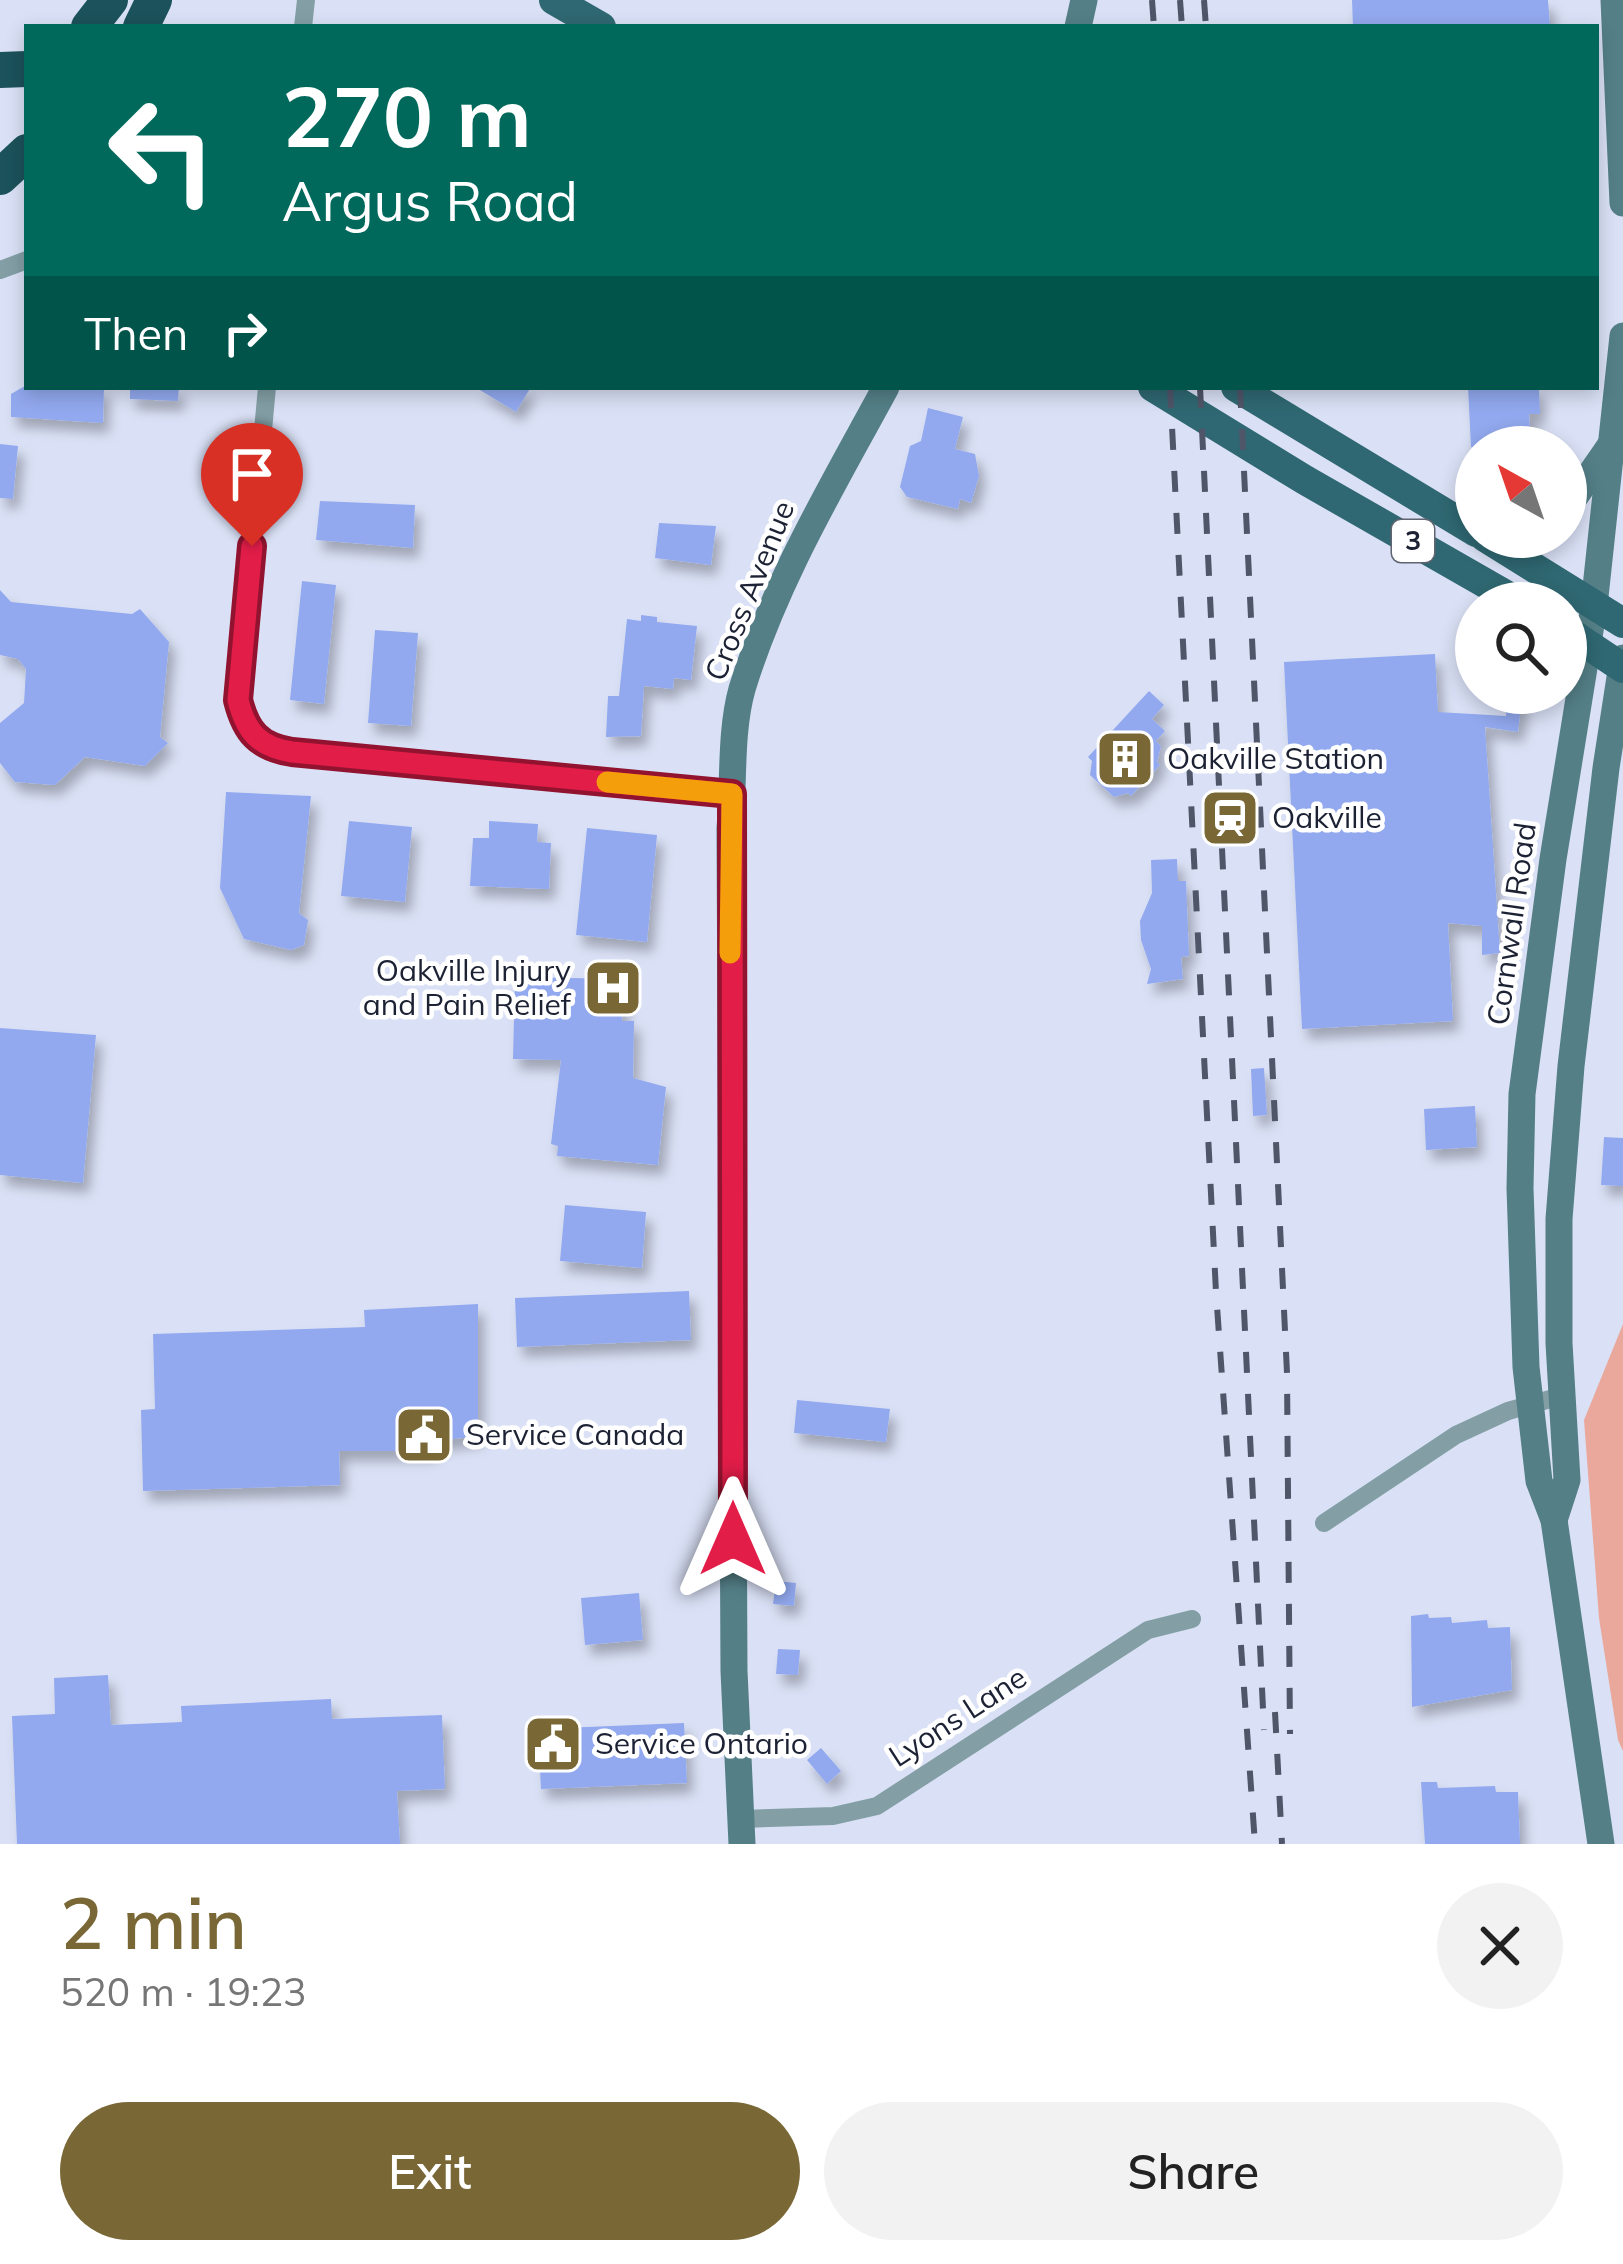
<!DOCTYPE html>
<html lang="en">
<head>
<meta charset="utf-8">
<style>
	:root { --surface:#fff; --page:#f2f2f2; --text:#222; --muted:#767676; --accent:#796836 }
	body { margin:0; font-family:Mulish,sans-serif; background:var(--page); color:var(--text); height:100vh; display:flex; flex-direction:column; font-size:45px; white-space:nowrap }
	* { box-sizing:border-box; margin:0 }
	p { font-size:39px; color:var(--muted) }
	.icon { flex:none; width:66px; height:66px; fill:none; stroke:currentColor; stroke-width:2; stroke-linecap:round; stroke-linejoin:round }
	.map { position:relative; height:1844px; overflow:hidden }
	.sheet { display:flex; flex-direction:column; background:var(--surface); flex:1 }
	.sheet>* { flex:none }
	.hud { position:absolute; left:24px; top:24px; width:1575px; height:366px; border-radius:0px; box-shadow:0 6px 18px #0003; background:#00695c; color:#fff; overflow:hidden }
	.needle { width:78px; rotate:320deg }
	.tools { position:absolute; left:1455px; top:426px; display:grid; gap:24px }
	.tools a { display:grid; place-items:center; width:132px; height:132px; border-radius:50%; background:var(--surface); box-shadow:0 6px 18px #0003; font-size:60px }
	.pin { position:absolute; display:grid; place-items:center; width:102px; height:102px; color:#fff; margin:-123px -51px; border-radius:50% 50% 50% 0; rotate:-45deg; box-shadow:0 0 12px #0007 }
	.pin .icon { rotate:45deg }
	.me { position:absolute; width:132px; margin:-66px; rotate:0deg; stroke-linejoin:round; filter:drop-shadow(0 0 9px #0008) }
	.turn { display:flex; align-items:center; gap:42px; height:252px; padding:0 60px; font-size:54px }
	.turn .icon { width:156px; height:156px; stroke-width:2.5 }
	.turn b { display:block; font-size:84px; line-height:102px }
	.then { display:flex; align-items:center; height:114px; padding:0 60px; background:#0003; gap:24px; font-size:45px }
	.round { display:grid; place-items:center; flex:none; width:126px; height:126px; border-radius:63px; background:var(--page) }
	.overview { display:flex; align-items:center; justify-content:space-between; height:204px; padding:0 60px }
	h1 { font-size:72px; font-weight:600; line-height:90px; color:var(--accent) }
	.button { display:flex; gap:24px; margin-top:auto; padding:24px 60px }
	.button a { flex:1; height:138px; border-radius:72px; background:var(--accent); color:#fff; font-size:48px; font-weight:600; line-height:138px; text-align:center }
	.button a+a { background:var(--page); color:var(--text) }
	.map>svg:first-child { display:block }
	.green { fill:#eaa89c }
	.building { fill:#92a9ef; filter:url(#shadow) }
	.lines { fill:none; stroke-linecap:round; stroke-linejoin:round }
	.street { stroke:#839fa5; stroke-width:18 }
	.secondary { stroke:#547f87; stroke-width:27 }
	.primary { stroke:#2f6872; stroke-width:30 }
	.highway { stroke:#1c525b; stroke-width:36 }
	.rail { stroke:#4f5669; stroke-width:6; stroke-dasharray:21 21; stroke-linecap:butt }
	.route-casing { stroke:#92132f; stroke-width:30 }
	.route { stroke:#e11d48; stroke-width:21 }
	.slow { stroke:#f59e0b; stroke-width:21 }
	.labels { text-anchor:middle; stroke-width:9; stroke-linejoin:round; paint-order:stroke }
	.shield { fill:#fff; stroke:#606471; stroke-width:3 }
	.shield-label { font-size:27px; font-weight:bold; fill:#1c2234 }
	.street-label { font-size:30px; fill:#1c2234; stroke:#fff }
	.poi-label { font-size:30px; fill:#1c2234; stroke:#fff; text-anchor:start }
</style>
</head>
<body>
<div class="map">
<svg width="1623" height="1844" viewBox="0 0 1623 1844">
	<defs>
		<filter id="shadow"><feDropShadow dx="6" dy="10" stdDeviation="6" flood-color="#0004"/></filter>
	</defs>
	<rect width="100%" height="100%" fill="#dae1f6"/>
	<!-- green -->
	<polygon class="green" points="1623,1324 1623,1751 1618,1740 1599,1618 1584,1420"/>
	<!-- building -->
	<g class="building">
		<polygon points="1352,0 1548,0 1550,27 1353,27"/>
		<polygon points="23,387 104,387 103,423 11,417 11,394"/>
		<polygon points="130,387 179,387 178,401 130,399"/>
		<polygon points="475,387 531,387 516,412"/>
		<polygon points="1468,387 1539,387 1540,414 1529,414 1530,431 1516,432 1516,447 1471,447"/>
		<polygon points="928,408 963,417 955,449 975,454 979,476 971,503 960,499 958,509 907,497 900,487 910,446 921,441"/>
		<polygon points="0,444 18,446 13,499 0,498"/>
		<polygon points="320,501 415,505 413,548 316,540"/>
		<polygon points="659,523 716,526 711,565 655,558"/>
		<polygon points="302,581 336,585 324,704 290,700"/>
		<polygon points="0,590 11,602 132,614 140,609 169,642 160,737 168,743 145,766 85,757 55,785 15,782 0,763 0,723 24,703 26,669 18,659 0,655"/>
		<polygon points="641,615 657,617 657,622 697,626 691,680 674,678 673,689 644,686 641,736 606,737 608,696 619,696 627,619 641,621"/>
		<polygon points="375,630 418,633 411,726 368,723"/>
		<polygon points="1435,654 1438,712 1506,716 1507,693 1522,696 1518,732 1485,727 1500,953 1482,955 1482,926 1448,923 1453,1021 1302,1029 1284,662"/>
		<polygon points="1149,691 1164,705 1152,719 1165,731 1156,741 1161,746 1157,762 1160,765 1131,796 1128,793 1114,797 1090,775 1092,761 1088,757"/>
		<polygon points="226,792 311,796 299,913 308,920 304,945 291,950 244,939 220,888"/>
		<polygon points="349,821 412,827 405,902 341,896"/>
		<polygon points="489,821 538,824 537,842 551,843 549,889 470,886 473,838 489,838"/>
		<polygon points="587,828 657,835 647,942 576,935"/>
		<polygon points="1177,859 1178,881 1186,881 1189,956 1181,957 1183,979 1147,984 1151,969 1141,940 1140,921 1152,893 1151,860"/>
		<polygon points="515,977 623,979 622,1021 634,1021 633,1078 666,1087 658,1165 557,1156 558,1146 551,1144 561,1060 513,1059"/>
		<polygon points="0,1028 96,1035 83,1183 0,1175"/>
		<polygon points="1264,1068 1267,1115 1253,1116 1251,1069"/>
		<polygon points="1475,1106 1477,1147 1426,1150 1424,1109"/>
		<polygon points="1604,1137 1623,1138 1623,1186 1601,1185"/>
		<polygon points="565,1205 646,1212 642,1268 560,1261"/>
		<polygon points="689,1291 691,1340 517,1347 515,1298"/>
		<polygon points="478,1304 478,1436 437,1441 432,1444 432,1451 339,1451 340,1485 143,1491 141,1410 155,1409 153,1334 365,1327 364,1310"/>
		<polygon points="797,1400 890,1409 886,1442 794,1433"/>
		<polygon points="776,1581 796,1583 794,1606 773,1604"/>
		<polygon points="639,1593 643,1640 585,1645 581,1598"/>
		<polygon points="1428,1614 1429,1618 1451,1617 1452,1623 1487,1620 1488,1628 1510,1627 1512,1690 1412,1707 1411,1616"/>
		<polygon points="778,1649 800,1650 798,1675 776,1674"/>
		<polygon points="108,1675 111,1725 182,1722 181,1706 331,1699 332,1719 442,1715 445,1789 397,1791 400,1844 17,1844 12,1716 55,1714 54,1678"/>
		<polygon points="684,1723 687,1783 541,1789 538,1729"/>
		<polygon points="821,1748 841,1771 827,1784 807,1760"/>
		<polygon points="1421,1782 1437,1782 1438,1788 1495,1786 1496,1792 1518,1792 1520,1844 1425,1844"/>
	</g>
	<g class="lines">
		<!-- street -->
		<g class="street">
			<polyline points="303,27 306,0"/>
			<polyline points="0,270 27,260"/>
			<path d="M267,387l-29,314c8,31 21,47 54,51l440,42"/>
			<polyline points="1324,1523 1456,1435 1508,1411 1561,1396"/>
			<polyline points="743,1819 833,1816 877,1806 1148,1630 1192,1619"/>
		</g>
		<!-- secondary -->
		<g class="secondary">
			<polyline points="1614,0 1623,203"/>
			<polyline points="1078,27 1084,0"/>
			<polyline points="1566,503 1574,498 1610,446"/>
			<polyline points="1554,1520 1567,1480 1559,1343 1559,1219 1571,1066 1606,768 1623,658"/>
			<path d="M742,1844l-8,-173 -4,-843c4,-45 0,-96 12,-139 33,-108 91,-204 144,-302"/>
			<polyline points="1601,1844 1554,1520 1539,1481 1526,1367 1520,1188 1522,1094 1553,859 1594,606 1623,336"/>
		</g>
		<!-- primary -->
		<g class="primary">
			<polyline points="554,0 601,27"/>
			<polyline points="1153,387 1305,480 1520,603"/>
			<polyline points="1236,387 1476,532"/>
			<polyline points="1485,537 1623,623"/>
			<polyline points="1566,630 1623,668"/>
		</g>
		<!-- highway -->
		<g class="highway">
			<polyline points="89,27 110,0"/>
			<polyline points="141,27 154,0"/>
			<polyline points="0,70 27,69"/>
			<polyline points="0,177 27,152"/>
		</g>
		<!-- rail -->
		<g class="rail">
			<polyline points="1152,0 1154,27"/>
			<polyline points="1180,0 1182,27"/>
			<polyline points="1204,0 1206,27"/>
			<polyline points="1170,387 1216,1292 1255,1844"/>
			<polyline points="1200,387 1264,1730"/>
			<polyline points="1240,387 1287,1373 1290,1734"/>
			<polyline points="1275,1712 1282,1844"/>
		</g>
	</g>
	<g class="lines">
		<defs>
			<path id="route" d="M252,546l-14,154c8,32 21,47 54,52l440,42 1,745"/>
		</defs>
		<!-- route casing -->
		<use href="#route" class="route-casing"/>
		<!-- route -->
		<use href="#route" class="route"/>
		<!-- slow -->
		<polyline class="slow" points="607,782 732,794 730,953"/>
	</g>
	<!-- icons -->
	<defs>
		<symbol id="building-square" viewBox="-11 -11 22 22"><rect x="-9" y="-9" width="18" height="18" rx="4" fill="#796836" stroke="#fff"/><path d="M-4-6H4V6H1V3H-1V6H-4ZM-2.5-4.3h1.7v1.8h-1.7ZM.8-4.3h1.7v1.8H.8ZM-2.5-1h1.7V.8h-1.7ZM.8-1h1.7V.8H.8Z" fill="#fff"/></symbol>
		<symbol id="station-square" viewBox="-11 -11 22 22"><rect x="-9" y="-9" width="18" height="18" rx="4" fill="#796836" stroke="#fff"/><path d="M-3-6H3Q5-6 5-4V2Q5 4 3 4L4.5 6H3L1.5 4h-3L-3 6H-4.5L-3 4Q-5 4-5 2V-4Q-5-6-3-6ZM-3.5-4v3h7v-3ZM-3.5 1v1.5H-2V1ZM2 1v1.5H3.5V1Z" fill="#fff"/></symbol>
		<symbol id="hospital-square" viewBox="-11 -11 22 22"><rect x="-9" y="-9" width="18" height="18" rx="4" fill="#796836" stroke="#fff"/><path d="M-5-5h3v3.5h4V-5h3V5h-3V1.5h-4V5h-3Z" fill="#fff"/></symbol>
		<symbol id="civic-square" viewBox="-11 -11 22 22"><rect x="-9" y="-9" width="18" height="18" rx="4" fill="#796836" stroke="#fff"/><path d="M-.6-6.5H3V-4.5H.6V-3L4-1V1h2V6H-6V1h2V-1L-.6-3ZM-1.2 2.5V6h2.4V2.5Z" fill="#fff"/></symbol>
	</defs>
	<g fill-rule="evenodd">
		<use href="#building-square" x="1092" y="726" width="66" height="66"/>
		<use href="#station-square" x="1197" y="785" width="66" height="66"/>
		<use href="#hospital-square" x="580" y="955" width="66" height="66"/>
		<use href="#civic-square" x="391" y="1402" width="66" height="66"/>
		<use href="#civic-square" x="520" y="1711" width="66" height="66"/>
	</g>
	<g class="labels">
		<!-- shield labels -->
		<rect class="shield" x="1392" y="520" width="42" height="42" rx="9"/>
		<g class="shield-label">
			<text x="1413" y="550">3</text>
		</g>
		<!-- street labels -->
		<g class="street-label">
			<text transform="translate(750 591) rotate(-68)" y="10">Cross Avenue</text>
			<text transform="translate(1512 924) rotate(-82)" y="10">Cornwall Road</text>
			<text transform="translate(958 1717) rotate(-33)" y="10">Lyons Lane</text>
		</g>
		<!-- poi labels -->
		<g class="poi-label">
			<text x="1167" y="769">Oakville Station</text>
			<text x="1272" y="828">Oakville</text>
			<text x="571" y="981" text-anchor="end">Oakville Injury<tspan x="571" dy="34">and Pain Relief</tspan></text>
			<text x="466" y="1445">Service Canada</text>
			<text x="595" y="1754">Service Ontario</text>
		</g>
	</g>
</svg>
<div class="tools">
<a><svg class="needle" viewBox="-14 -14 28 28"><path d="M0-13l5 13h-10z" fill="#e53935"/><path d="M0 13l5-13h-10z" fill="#767676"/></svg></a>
<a><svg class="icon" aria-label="search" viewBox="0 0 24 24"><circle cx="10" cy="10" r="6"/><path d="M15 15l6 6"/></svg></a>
</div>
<div class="pin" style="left:252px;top:546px;background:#d93025"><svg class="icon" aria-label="arrive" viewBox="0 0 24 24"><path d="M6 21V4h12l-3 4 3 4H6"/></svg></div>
<svg class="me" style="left:733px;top:1539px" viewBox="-20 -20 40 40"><path d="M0-17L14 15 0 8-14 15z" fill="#e11d48" stroke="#fff" stroke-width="4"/></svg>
<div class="hud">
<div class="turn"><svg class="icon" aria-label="left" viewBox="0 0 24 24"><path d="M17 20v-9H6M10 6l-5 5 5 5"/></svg><div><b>270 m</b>Argus Road</div></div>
<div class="then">Then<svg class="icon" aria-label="right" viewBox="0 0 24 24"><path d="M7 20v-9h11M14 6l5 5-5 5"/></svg></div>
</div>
</div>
<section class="sheet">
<div class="overview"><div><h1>2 min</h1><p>520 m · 19:23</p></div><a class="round"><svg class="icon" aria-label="close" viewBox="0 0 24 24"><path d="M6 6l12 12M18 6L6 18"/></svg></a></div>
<div class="button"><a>Exit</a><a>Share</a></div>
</section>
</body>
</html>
